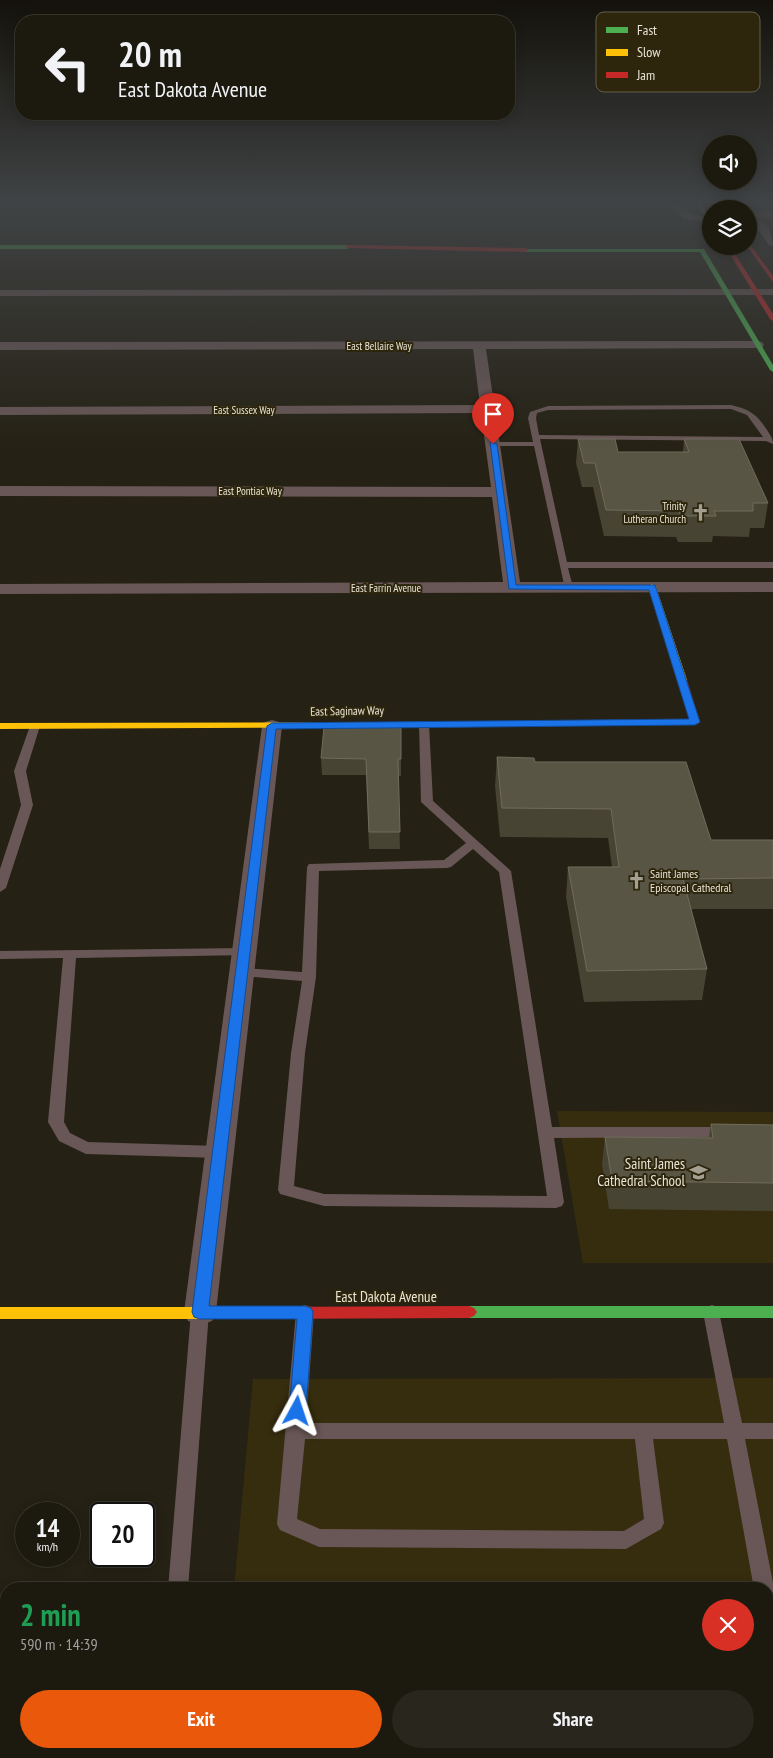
<!DOCTYPE html>
<html lang="en">
<head>
<meta charset="utf-8">
<style>
	:root { --surface:#1c190f; --page:#29261d; --text:#f1f3f6; --muted:#a0a09e; --line:#3a382f; --accent:#ea580c }
	body { margin:0; font-family:"PT Sans Narrow",sans-serif; background:var(--page); color:var(--text); height:100vh; display:flex; flex-direction:column; font-size:19px; white-space:nowrap }
	* { box-sizing:border-box; margin:0 }
	p { font-size:16px; color:var(--muted) }
	.icon { flex:none; width:28px; height:28px; fill:none; stroke:currentColor; stroke-width:2; stroke-linecap:round; stroke-linejoin:round }
	.map { position:relative; flex:1; overflow:hidden }
	.side { position:absolute; left:0px; top:1582px; width:774px; height:176px; display:flex; flex-direction:column; background:var(--surface); border-radius:20px 20px 0 0; box-shadow:0 2px 12px #0003,0 0 0 1px var(--line) }
	.side>* { flex:none }
	.guide { position:absolute; left:15px; top:15px; width:500px; height:105px; border-radius:20px; box-shadow:0 2px 12px #0003,0 0 0 1px var(--line); background:#1c190f; color:var(--text); overflow:hidden }
	.tools { position:absolute; left:702px; top:135px; display:grid; gap:10px }
	.tools a { display:grid; place-items:center; width:55px; height:55px; border-radius:50%; background:var(--surface); box-shadow:0 2px 12px #0003,0 0 0 1px var(--line); font-size:25px }
	.speed { position:absolute; left:15px; top:1502px; display:flex; gap:10px; font-size:25px; font-weight:700; text-align:center }
	.speed>* { display:grid; place-content:center; width:65px; height:65px; border-radius:50%; background:var(--surface); box-shadow:0 2px 12px #0003,0 0 0 1px var(--line); line-height:1 }
	.speed small { font-size:12px; font-weight:400 }
	.speed .limit { border:2px solid #111; border-radius:8px; background:#fff; color:#111 }
	.pin { position:absolute; display:grid; place-items:center; width:42px; height:42px; color:#fff; margin:-51px -21px; border-radius:50% 50% 50% 0; rotate:-45deg; box-shadow:0 0 5px #0007 }
	.pin .icon { rotate:45deg }
	.me { position:absolute; width:55px; margin:-28px; rotate:5deg; stroke-linejoin:round; filter:drop-shadow(0 0 4px #0008) }
	.turn { display:flex; align-items:center; gap:18px; height:105px; padding:0 20px; font-size:22px }
	.turn .icon { width:65px; height:65px; stroke-width:2.5 }
	.turn b { display:block; font-size:35px; line-height:42px }
	.round { display:grid; place-items:center; flex:none; width:52px; height:52px; border-radius:26px; background:var(--page) }
	.headline { display:flex; align-items:center; justify-content:space-between; height:85px; padding:0 20px }
	h1 { font-size:30px; font-weight:800; line-height:38px; color:#1e9e55 }
	.button { display:flex; gap:10px; margin-top:auto; padding:10px 20px }
	.button a { flex:1; height:58px; border-radius:30px; background:var(--accent); color:#fff; font-size:20px; font-weight:800; line-height:58px; text-align:center }
	.button a+a { background:var(--page); color:var(--text) }
	.map>svg:first-child { display:block }
	.built { fill:#362d0e }
	.lines { fill:none; stroke-linecap:round; stroke-linejoin:round }
	.lane { fill:#685756; fill-rule:evenodd }
	.street { fill:#685756; fill-rule:evenodd }
	.fast { fill:#4caf50; fill-rule:evenodd }
	.slow { fill:#ffc107; fill-rule:evenodd }
	.jam { fill:#c62828; fill-rule:evenodd }
	.wall { fill:#484434 }
	.building { fill:#595545; stroke:#706c5c }
	.route { fill:#1a73e8; stroke:#114b97 }
	.labels { text-anchor:middle; stroke-width:4; stroke-linejoin:round; paint-order:stroke }
	.far-street-label { font-size:11px; fill:#e9e4d5; stroke:#2d250c }
	.far-poi-label { font-size:11px; fill:#e9e4d5; stroke:#2d250c; text-anchor:end }
	.street-label { font-size:12px; fill:#e9e4d5; stroke:#2d250c }
	.poi-label { font-size:12px; fill:#e9e4d5; stroke:#2d250c; text-anchor:start }
	.near-poi-label { font-size:15px; fill:#e9e4d5; stroke:#2d250c; text-anchor:end }
	.near-street-label { font-size:15px; fill:#e9e4d5; stroke:#2d250c }
	.key { fill:#2d250c; stroke:#655e48; stroke-width:1 }
	.key-label { font-size:14px; fill:#e9e4d5 }
</style>
</head>
<body>
<div class="map">
<svg width="773" height="1758" viewBox="0 0 773 1758">
	<rect width="100%" height="100%" fill="#252114"/>
	<!-- built -->
	<g class="built">
		<polygon points="739,204 773,204 773,227 768,220 750,220 749,209 742,209"/>
		<polygon points="557,1111 773,1112 773,1263 583,1263"/>
		<polygon points="773,1378 773,1758 218,1758 218,1752 768,1752 768,1589 234,1589 253,1379"/>
	</g>
	<g class="lines">
		<!-- lane -->
		<g class="lane">
			<polygon points="720,204 764,204 722,207"/>
			<rect x="749" y="213" width="24" height="4"/>
			<path d="M731,405c18,4 26,9 36,25 3,5 6,8 6,14l-7,-3 -226,-2 27,123h206v6h-205l5,19 -2,2h-6l-31,-143h-44v-4h43l-5,-24 2,-6 18,-6zM731,409l16,6 16,22 -224,-2 -3,-17 1,-5 11,-3z"/>
			<path d="M424,721l5,3 4,77 78,70 41,256h174l5,1 3,4 -3,4 -5,1 -172,1 10,64 -2,4 -6,2 -232,-2 -44,-12 -2,-4 13,-137 11,-72 -60,-5 -5,-1 -2,-3 2,-3 5,-1 60,4 5,-105 2,-3 135,-4 22,-17 -45,-41 -2,-78zM473,849l26,23 48,324 -223,-2 -30,-8 11,-133 11,-76 3,-106 128,-3 4,-1z"/>
			<polygon points="35,723 40,726 26,771 33,805 6,888 0,892 0,869 21,805 14,771 30,726"/>
			<polygon points="244,948 251,952 249,955 76,958 64,1122 70,1133 88,1142 219,1146 224,1148 227,1152 224,1156 219,1158 86,1154 59,1141 48,1122 63,958 0,959 0,951"/>
			<polygon points="200,1305 206,1307 209,1312 188,1589 168,1589 191,1312 194,1307"/>
			<path d="M305,1305l6,2 3,5 -8,111h418l-21,-111 3,-5 6,-2 6,2 24,116h31v16h-28l28,144v9l-3,4 3,1v47l-5,-2v-53h-14l-27,-150h-74l11,84 -3,6 -35,20 -307,-2 -39,-17 -3,-6 19,-212 3,-5zM305,1439h330l9,80 -20,12 -304,-2 -23,-10z"/>
			<polygon points="154,1752 176,1752 175,1758 153,1758"/>
		</g>
		<!-- street -->
		<g class="street">
			<polygon points="670,204 680,204 690,214 711,217 711,221 683,219"/>
			<path d="M757,219c11,4 16,17 16,27l-4,-1 -17,-23z"/>
			<polygon points="773,289 773,295 0,296 0,290"/>
			<polygon points="758,341 762,342 764,345 762,348 486,349 520,582 773,582 773,592 0,594 0,584 503,582 492,497 0,496 0,486 491,487 481,413 0,415 0,407 480,405 473,349 0,350 0,342"/>
			<polygon points="272,720 279,722 282,726 216,1312 212,1321 200,1325 188,1321 184,1312 262,726 265,722"/>
		</g>
		<!-- fast -->
		<g class="fast">
			<polygon points="697,204 701,204 711,220 711,224"/>
			<polygon points="0,245 347,245 350,247 347,249 0,249"/>
			<polygon points="524,249 704,249 773,365 773,372 770,370 700,252 526,252"/>
			<polygon points="469,1306 773,1306 773,1318 469,1318 464,1316 461,1312 464,1308"/>
		</g>
		<!-- slow -->
		<g class="slow">
			<polygon points="652,584 656,587 687,680 685,682 682,683 677,680 648,587"/>
			<polygon points="410,722 415,725 413,727 0,729 0,723"/>
			<polygon points="0,1307 227,1307 232,1309 235,1313 232,1317 227,1319 0,1319"/>
		</g>
		<!-- jam -->
		<g class="jam">
			<polygon points="749,243 773,276 773,282 747,246"/>
			<polygon points="347,245 526,248 529,250 526,252 345,248"/>
			<polygon points="725,246 730,246 773,314 773,321 770,319"/>
			<polygon points="682,677 687,680 700,722 698,724 410,728 405,725 410,722 689,719 677,680"/>
			<polygon points="469,1306 474,1308 477,1312 474,1316 469,1318 227,1319 222,1317 219,1313 222,1309 227,1307"/>
		</g>
	</g>
	<!-- wall -->
	<g class="wall">
		<polygon points="578,439 618,452 683,452 684,439 768,503 764,528 750,528 749,537 713,536 712,542 678,542 676,537 604,536 593,487 582,487 576,463"/>
		<polygon points="401,727 401,776 398,776 400,849 369,849 366,775 322,775 321,758"/>
		<polygon points="497,757 535,762 711,840 773,840 773,909 691,909 707,969 702,1000 584,1002 566,897 568,867 612,867 608,838 500,837 495,786"/>
		<polygon points="711,1124 773,1125 773,1211 609,1209 602,1164 605,1137 709,1137"/>
	</g>
	<!-- building -->
	<g class="building">
		<polygon points="578,439 615,439 618,452 689,452 684,439 739,439 768,503 753,503 753,511 714,511 716,516 681,516 679,511 606,510 595,463 584,463"/>
		<polygon points="324,727 401,727 401,759 398,759 400,832 369,832 366,759 321,758"/>
		<polygon points="497,757 534,758 535,762 686,762 711,840 773,840 773,878 683,879 707,969 587,971 568,867 619,867 611,809 502,808"/>
		<polygon points="711,1124 773,1125 773,1183 612,1181 605,1137 713,1138"/>
	</g>
	<!-- sky -->
	<linearGradient id="sky" x2="0" y2="1"><stop stop-color="#14120b"/><stop offset="0.45" stop-color="#404345"/><stop offset="1" stop-color="#404345" stop-opacity="0"/></linearGradient>
	<rect width="773" height="450" fill="url(#sky)"/>
	<!-- route -->
	<polygon class="route" points="490,442 497,444 516,585 655,585 700,722 695,725 276,729 209,1306 305,1306 311,1308 313,1312 306,1411 303,1416 297,1419 291,1416 289,1411 297,1319 200,1319 194,1317 192,1312 267,726 272,723 689,719 649,590 509,589"/>
	<!-- icons -->
	<defs>
		<symbol id="church-bare" viewBox="-9 -9 18 18"><path d="M-1.2-6h2.4v3.5h3.3v2.4h-3.3V6h-2.4V-.1h-3.3v-2.4h3.3Z" fill="#a4a091" stroke="#2d250c" stroke-width="2.5" paint-order="stroke"/></symbol>
		<symbol id="school-bare" viewBox="-9 -9 18 18"><path d="M0-5L7-2L0 1L-7-2ZM-4 1L0 2.5L4 1V4Q0 6-4 4Z" fill="#a4a091" stroke="#2d250c" stroke-width="2.5" paint-order="stroke"/></symbol>
	</defs>
	<g fill-rule="evenodd">
		<use href="#church-bare" x="688" y="500" width="25" height="25"/>
		<use href="#church-bare" x="624" y="868" width="25" height="25"/>
		<use href="#school-bare" x="686" y="1160" width="25" height="25"/>
	</g>
	<g class="labels">
		<!-- far-street labels -->
		<g class="far-street-label">
			<text x="379" y="350">East Bellaire Way</text>
			<text x="244" y="414">East Sussex Way</text>
			<text x="250" y="495">East Pontiac Way</text>
			<text x="386" y="592">East Farrin Avenue</text>
		</g>
		<!-- far-poi labels -->
		<g class="far-poi-label">
			<text x="686" y="510">Trinity<tspan x="686" dy="13">Lutheran Church</tspan></text>
		</g>
		<!-- street labels -->
		<g class="street-label">
			<text transform="translate(347 711) rotate(-1)" y="4">East Saginaw Way</text>
		</g>
		<!-- poi labels -->
		<g class="poi-label">
			<text x="650" y="878">Saint James<tspan x="650" dy="14">Episcopal Cathedral</tspan></text>
		</g>
		<!-- near-poi labels -->
		<g class="near-poi-label">
			<text x="685" y="1169">Saint James<tspan x="685" dy="17">Cathedral School</tspan></text>
		</g>
		<!-- near-street labels -->
		<g class="near-street-label">
			<text x="386" y="1302">East Dakota Avenue</text>
		</g>
	</g>
	<!-- legend -->
	<rect x="596" y="12" width="164" height="80" rx="8" class="key"/>
	<rect x="606" y="27" width="22" height="6" fill="#4caf50"/>
	<rect x="606" y="49" width="22" height="7" fill="#ffc107"/>
	<rect x="606" y="72" width="22" height="6" fill="#c62828"/>
	<g class="key-label">
		<text x="637" y="35">Fast</text>
		<text x="637" y="57">Slow</text>
		<text x="637" y="80">Jam</text>
	</g>
</svg>
<div class="tools">
<a><svg class="icon" aria-label="sound" viewBox="0 0 24 24"><path d="M4 9h4l5-4v14l-5-4H4zM17 9q2 3 0 6"/></svg></a>
<a><svg class="icon" aria-label="layers" viewBox="0 0 24 24"><path d="M12 4l9 5-9 5-9-5zM3 14l9 5 9-5"/></svg></a>
</div>
<div class="speed"><div>14<small>km/h</small></div><div class="limit">20</div></div>
<div class="pin" style="left:493px;top:444px;background:#d93025"><svg class="icon" aria-label="arrive" viewBox="0 0 24 24"><path d="M6 21V4h12l-3 4 3 4H6"/></svg></div>
<svg class="me" style="left:297px;top:1411px" viewBox="-20 -20 40 40"><path d="M0-17L14 15 0 8-14 15z" fill="#1a73e8" stroke="#fff" stroke-width="4"/></svg>
<div class="guide">
<div class="turn"><svg class="icon" aria-label="left" viewBox="0 0 24 24"><path d="M17 20v-9H6M10 6l-5 5 5 5"/></svg><div><b>20 m</b>East Dakota Avenue</div></div>
</div>
<section class="side">
<div class="headline"><div><h1>2 min</h1><p>590 m · 14:39</p></div><a class="round" style="background:#d93025;color:#fff"><svg class="icon" aria-label="close" viewBox="0 0 24 24"><path d="M6 6l12 12M18 6L6 18"/></svg></a></div>
<div class="button"><a>Exit</a><a>Share</a></div>
</section>
</div>
</body>
</html>
